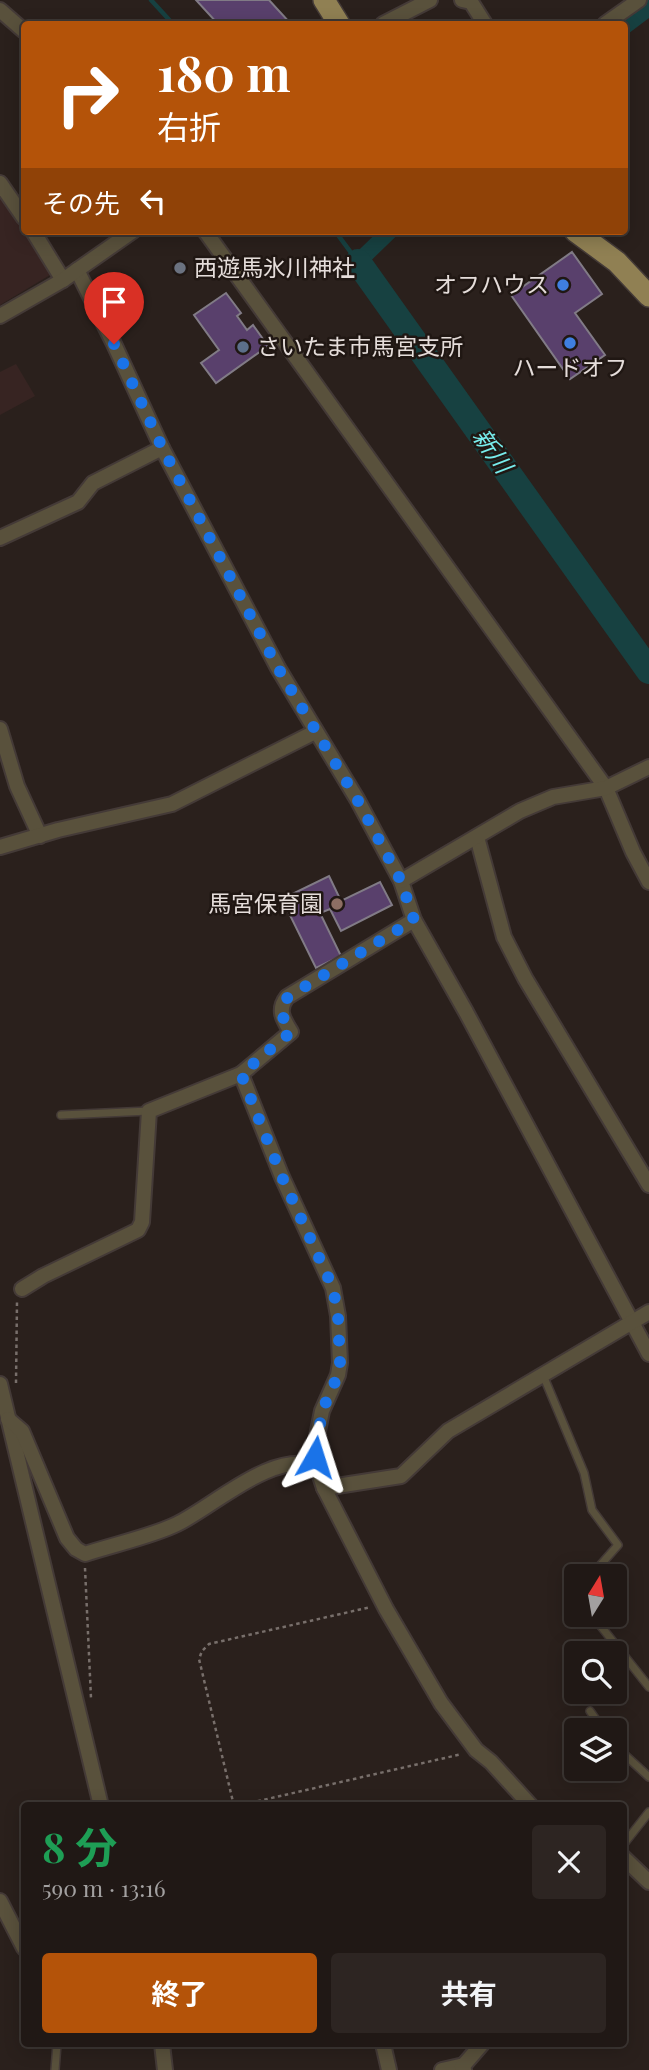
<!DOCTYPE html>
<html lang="ja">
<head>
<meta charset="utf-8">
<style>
	:root { --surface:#201815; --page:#2d2522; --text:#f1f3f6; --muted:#a2a0a0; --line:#3d3734; --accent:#b45309 }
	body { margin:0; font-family:"Playfair Display","Noto Sans JP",serif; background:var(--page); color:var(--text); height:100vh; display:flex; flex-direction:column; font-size:26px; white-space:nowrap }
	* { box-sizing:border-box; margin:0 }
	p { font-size:23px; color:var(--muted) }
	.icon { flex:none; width:38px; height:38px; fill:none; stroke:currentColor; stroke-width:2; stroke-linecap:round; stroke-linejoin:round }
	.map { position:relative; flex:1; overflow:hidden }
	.drawer { position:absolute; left:21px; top:1802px; width:606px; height:245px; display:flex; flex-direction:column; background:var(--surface); border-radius:7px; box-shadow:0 4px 18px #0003,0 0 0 2px var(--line) }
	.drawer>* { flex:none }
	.banner { position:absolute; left:21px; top:21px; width:607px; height:214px; border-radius:7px; box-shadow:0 4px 18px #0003,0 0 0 2px var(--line); background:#b45309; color:#fff; overflow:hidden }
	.needle { width:46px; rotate:11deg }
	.tools { position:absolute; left:564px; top:1564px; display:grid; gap:14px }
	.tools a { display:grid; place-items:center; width:63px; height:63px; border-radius:7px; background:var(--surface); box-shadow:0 4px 18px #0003,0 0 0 2px var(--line); font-size:35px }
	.pin { position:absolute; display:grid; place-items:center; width:60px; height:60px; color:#fff; margin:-72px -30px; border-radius:50% 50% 50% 0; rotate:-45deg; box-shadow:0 0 7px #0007 }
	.pin .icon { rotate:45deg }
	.me { position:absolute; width:77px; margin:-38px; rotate:6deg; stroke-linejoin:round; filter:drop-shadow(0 0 5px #0008) }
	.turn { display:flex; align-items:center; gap:24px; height:147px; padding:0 21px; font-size:32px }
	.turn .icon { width:91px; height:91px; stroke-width:2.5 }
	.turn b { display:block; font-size:49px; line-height:60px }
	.then { display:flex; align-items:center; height:66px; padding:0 21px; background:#0003; gap:14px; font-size:26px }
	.round { display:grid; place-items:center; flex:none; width:74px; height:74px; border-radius:7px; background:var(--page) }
	.summary { display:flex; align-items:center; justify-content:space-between; height:119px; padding:0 21px }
	h1 { font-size:42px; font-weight:700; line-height:52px; color:#1e9e55 }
	.action { display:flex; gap:14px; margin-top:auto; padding:14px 21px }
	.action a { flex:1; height:80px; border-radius:7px; background:var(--accent); color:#fff; font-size:28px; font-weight:700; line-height:80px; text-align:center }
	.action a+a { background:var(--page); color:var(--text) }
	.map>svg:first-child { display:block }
	.education { fill:#372422 }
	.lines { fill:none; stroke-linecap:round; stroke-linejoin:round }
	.stream { stroke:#174141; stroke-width:4.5 }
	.canal { stroke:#174141; stroke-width:16 }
	.river { stroke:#174141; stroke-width:26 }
	.building { fill:#59406c; stroke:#817b86; stroke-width:2 }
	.lane-casing { stroke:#443a37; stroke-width:10 }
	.street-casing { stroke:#443a37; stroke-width:18 }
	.primary-casing { stroke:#443a37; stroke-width:24 }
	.path { stroke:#786f6b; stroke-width:2.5; stroke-dasharray:3.5 3.5; stroke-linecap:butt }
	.lane { stroke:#59513c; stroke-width:7 }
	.street { stroke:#59513c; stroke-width:14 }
	.primary { stroke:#908053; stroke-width:21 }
	.route { stroke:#1a73e8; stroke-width:12; stroke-dasharray:0 21.6 }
	.worship-dot { fill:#6b7280; stroke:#201713; stroke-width:2.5 }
	.shop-dot { fill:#3f7fe0; stroke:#201713; stroke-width:2.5 }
	.service-dot { fill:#5c6f8a; stroke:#201713; stroke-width:2.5 }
	.education-dot { fill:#8d6e63; stroke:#201713; stroke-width:2.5 }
	.labels { text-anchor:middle; stroke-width:5; stroke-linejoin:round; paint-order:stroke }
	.poi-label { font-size:23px; fill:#e5ddda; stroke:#201713; text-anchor:start }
	.water-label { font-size:24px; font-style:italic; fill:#77eded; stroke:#201713 }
</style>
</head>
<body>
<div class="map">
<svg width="649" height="2070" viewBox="0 0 649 2070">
	<rect width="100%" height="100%" fill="#2a201c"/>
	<!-- education -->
	<g class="education">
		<polygon points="0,191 24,227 24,231 27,231 55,272 0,305"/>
		<polygon points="16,364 35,396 0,415 0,372"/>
	</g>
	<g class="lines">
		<!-- stream -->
		<g class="stream">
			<polyline points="151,0 173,24"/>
			<polyline points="335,231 358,262"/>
		</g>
		<!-- canal -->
		<g class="canal">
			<polyline points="625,26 649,8"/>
			<polyline points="358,262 390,231"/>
		</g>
		<!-- river -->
		<polyline class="river" points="358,262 649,671"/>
	</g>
	<!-- building -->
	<g class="building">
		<polygon points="196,0 269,0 291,24 218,24"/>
		<polygon points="572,252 602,294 575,313 605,355 570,379 511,295"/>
		<polygon points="226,293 241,313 237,316 247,330 253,325 268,346 216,383 201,363 219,350 194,315"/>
		<polygon points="329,876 341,901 380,882 392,905 341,931 330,909 320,913 341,956 316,968 282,899"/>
	</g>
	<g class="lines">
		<defs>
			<g id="lane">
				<polyline points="61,1115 149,1111"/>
				<polyline points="543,1375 584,1473 592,1510 618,1545 590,1577"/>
				<polyline points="576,1593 576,1595"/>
				<polyline points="592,1615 649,1687"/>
				<polyline points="590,1711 604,1731"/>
				<polyline points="614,1745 649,1777"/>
				<polyline points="623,1845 649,1812"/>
				<polyline points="55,2070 57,2044"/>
			</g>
			<g id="street">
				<polyline points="462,0 471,2 485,24"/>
				<polyline points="0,10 24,31"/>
				<polyline points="383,24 430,0"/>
				<polyline points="605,24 639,0"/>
				<polyline points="0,183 24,218"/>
				<polyline points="33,231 63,280"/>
				<polyline points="205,231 606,788 633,852 649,882"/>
				<polyline points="77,270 114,344 162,448 278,668 357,799 401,881 414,920 466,1012 649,1354"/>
				<polyline points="0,316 63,280 133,231"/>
				<polyline points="0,538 78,502 93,483 162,448"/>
				<polyline points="0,729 17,786 40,836"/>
				<polyline points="477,837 504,937 525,978 649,1185"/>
				<polyline points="0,847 58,830 172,804 315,732"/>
				<polyline points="401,881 520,811 553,797 606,788 649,767"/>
				<polyline points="22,1289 43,1276 138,1230 142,1222 149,1111 241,1074"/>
				<polyline points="0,1384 101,1806"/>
				<path d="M8,1419l14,12 45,107 9,11 9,5c27,-9 68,-18 92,-30 39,-19 95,-74 140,-57"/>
				<path d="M324,1488l-7,-21v-31l5,-25 16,-36 2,-12 -2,-47 -5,-28 -51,-111 -41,-103 50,-42c-8,-13 -14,-22 -4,-35l127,-77"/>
				<polyline points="531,1806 491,1762 476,1750 441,1703 386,1609 324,1488 401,1476 448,1431 649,1312"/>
				<polyline points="623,1857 649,1882"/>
				<polyline points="0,1901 24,1948"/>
				<polyline points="162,2044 165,2070"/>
				<polyline points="383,2044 389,2070"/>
				<polyline points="442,2070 464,2065"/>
				<polyline points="464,2070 462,2067 482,2044"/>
			</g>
			<g id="primary">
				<polyline points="324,0 339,24"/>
				<polyline points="575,231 617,262 649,296"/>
			</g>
		</defs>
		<!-- lane casing -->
		<use href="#lane" class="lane-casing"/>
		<!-- street casing -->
		<use href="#street" class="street-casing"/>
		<!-- primary casing -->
		<use href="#primary" class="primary-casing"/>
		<!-- path -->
		<g class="path">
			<polyline points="16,1383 17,1302"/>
			<polyline points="85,1568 91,1698"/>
			<polyline points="234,1806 199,1659 202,1651 209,1644 371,1607"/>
			<polyline points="237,1806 462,1754"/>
		</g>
		<!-- lane -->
		<use href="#lane" class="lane"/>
		<!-- street -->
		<use href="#street" class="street"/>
		<!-- primary -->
		<use href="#primary" class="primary"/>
	</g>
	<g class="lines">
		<!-- route -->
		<path class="route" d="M114,344l48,103 116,221 79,131 44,82 13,39 -126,77c-11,13 -5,22 3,35l-50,42 41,103 51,111 5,28 2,47 -2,12 -16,36 -7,46"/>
	</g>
	<!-- markers -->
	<circle class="worship-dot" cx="180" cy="268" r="7"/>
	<g class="shop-dot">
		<circle cx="563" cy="285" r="7"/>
		<circle cx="570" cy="343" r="7"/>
	</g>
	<circle class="service-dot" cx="243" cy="347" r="7"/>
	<circle class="education-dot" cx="337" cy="904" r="7"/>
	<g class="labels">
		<!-- poi labels -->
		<g class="poi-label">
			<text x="194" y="276">西遊馬氷川神社</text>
			<text x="549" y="293" text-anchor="end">オフハウス</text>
			<text x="257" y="355">さいたま市馬宮支所</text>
			<text x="570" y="376" text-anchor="middle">ハードオフ</text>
			<text x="323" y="912" text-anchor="end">馬宮保育園</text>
		</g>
		<!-- water labels -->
		<g class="water-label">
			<text transform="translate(492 451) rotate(55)" y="8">新川</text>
		</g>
	</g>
</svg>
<div class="tools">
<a><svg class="needle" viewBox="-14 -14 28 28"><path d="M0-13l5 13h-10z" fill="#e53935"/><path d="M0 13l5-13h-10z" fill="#a2a0a0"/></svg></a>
<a><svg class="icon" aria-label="search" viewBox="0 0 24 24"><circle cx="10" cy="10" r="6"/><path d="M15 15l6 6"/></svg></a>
<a><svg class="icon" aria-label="layers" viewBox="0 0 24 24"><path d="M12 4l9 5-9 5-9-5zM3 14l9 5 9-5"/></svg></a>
</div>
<div class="pin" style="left:114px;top:344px;background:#d93025"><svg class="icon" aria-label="arrive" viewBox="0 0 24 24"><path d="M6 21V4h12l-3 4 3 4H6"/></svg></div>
<svg class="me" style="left:315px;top:1457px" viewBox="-20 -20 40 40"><path d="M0-17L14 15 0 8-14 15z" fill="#1a73e8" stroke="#fff" stroke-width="4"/></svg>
<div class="banner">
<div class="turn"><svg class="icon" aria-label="right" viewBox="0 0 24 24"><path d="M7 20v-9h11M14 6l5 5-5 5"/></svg><div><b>180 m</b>右折</div></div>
<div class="then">その先<svg class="icon" aria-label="left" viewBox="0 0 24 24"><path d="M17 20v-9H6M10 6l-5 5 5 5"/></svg></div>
</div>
<section class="drawer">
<div class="summary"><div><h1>8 分</h1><p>590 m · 13:16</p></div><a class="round"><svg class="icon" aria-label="close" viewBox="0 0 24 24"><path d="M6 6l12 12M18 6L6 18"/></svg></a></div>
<div class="action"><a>終了</a><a>共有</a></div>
</section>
</div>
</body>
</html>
